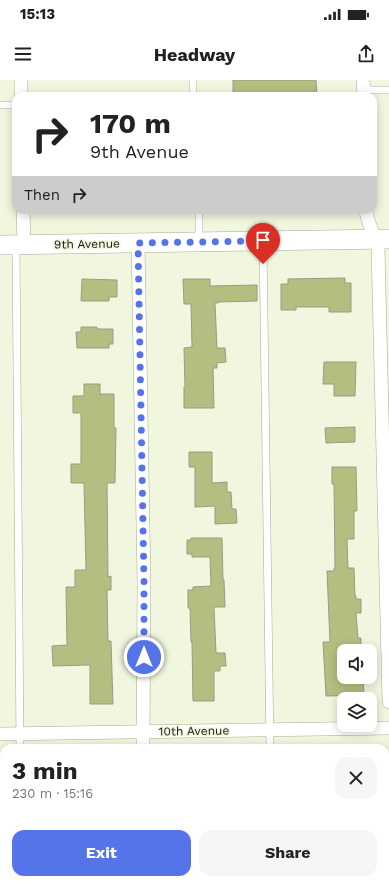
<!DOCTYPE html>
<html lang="en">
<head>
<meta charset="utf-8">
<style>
	:root { --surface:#fff; --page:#f6f6f6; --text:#222; --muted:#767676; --accent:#5574e9 }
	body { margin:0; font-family:"Work Sans",sans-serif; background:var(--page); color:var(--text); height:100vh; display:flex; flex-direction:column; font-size:15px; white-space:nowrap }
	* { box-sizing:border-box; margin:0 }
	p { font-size:13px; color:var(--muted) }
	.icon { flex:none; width:22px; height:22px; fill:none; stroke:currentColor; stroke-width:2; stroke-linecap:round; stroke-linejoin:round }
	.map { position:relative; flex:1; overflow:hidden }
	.details { position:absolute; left:0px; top:664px; width:389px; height:140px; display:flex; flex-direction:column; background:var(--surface); border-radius:12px 12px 0 0; box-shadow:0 2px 10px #0003 }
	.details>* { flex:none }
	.top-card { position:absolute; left:12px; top:12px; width:365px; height:122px; border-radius:12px; box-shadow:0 2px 10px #0003; background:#fff; color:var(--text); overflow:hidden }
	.tools { position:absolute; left:337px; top:564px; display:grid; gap:8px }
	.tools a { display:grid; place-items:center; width:40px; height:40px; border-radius:8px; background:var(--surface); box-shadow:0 2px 10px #0003; font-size:20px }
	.pin { position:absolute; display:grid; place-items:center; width:34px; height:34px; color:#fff; margin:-41px -17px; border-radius:50% 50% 50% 0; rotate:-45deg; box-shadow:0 0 4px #0007 }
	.pin .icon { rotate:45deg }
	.me { position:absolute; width:44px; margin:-22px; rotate:0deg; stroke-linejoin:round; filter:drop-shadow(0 0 3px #0008) }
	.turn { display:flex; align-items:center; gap:14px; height:84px; padding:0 12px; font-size:18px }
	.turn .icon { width:52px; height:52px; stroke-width:2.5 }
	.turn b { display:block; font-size:28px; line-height:34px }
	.then { display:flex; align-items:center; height:38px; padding:0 12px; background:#0003; gap:8px; font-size:15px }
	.round { display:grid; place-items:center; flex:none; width:42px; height:42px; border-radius:12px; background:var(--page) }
	.summary { display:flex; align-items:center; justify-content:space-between; height:68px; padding:0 12px }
	h1 { font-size:24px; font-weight:700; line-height:30px }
	.button { display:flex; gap:8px; margin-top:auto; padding:8px 12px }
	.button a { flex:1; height:46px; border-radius:12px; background:var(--accent); color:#fff; font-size:16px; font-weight:700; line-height:46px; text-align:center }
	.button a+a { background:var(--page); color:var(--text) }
	.status { display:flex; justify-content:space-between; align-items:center; height:28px; padding:0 20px; background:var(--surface); direction:ltr }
	.status svg { height:11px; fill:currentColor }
	header { display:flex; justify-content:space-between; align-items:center; height:52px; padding:0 12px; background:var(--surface); font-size:18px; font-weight:700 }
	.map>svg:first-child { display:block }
	.building { fill:#b3be80; stroke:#989c86 }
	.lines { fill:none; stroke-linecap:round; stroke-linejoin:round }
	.lane-casing { stroke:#a7ac95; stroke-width:8 }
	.street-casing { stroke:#a7ac95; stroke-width:14 }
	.secondary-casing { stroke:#a7ac95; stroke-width:20 }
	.lane { stroke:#fff; stroke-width:7 }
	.street { stroke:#fff; stroke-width:13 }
	.secondary { stroke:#fff; stroke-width:19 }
	.route { stroke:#5574e9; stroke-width:7; stroke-dasharray:0 12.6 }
	.labels { text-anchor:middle; stroke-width:3; stroke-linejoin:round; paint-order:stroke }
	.street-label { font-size:12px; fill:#15160e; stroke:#f1f6de }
</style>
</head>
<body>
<div class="status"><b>15:13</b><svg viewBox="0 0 49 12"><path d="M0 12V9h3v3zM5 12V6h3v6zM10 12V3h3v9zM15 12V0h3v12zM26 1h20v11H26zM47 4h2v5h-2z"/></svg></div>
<header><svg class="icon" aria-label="menu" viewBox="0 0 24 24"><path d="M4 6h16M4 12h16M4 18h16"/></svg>Headway<svg class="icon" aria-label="share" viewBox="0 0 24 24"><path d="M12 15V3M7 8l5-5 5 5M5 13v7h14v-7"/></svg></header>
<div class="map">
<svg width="389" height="804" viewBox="0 0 389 804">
	<rect width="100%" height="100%" fill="#f1f6de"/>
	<!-- building -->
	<g class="building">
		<polygon points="233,0 316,0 317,16 233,16"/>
		<polygon points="345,198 345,203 351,203 351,232 329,232 329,227 296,227 296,230 281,230 281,204 288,204 288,199"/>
		<polygon points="82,199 117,200 117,217 109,217 109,221 81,221"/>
		<polygon points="183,199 210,199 210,206 257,205 257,221 218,222 218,223 215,223 217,268 225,268 226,282 217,283 217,288 213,288 214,328 184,328 184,307 185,307 184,268 192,267 191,224 184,224"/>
		<polygon points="81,247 97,247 97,249 113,249 113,264 109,264 109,268 77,268 76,252 81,252"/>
		<polygon points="324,282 356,282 355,316 334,316 334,304 323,304"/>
		<polygon points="84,304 100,304 100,314 114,314 114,348 116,348 115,403 107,403 108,497 111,496 111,510 107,510 108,561 111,561 113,624 90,624 90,585 53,586 52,566 67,565 66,507 75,507 75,490 86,490 84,403 71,403 71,384 81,384 81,333 73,333 73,316 84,316"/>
		<polygon points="355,347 355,362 326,363 325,348"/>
		<polygon points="189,372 212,372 212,403 227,402 227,412 231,412 232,429 236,429 237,443 215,444 215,426 195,427 195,387 189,387"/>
		<polygon points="332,387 356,387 357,431 354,431 354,459 347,459 348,488 354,488 355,516 356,516 356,519 361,519 361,533 356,533 358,558 361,558 361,570 344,571 344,598 363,597 364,615 326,616 323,562 330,562 327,491 334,491 334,488 335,488 334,404 332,404"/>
		<polygon points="191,458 222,458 223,500 224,500 225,527 214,527 216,573 225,573 226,586 220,586 220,591 214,591 214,621 193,621 192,562 191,562 190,528 188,528 188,510 193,510 193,507 211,506 210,477 192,477 192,474 187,474 187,460 191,460"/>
	</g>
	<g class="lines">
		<defs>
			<g id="lane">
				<polyline points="193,0 193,16"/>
				<polyline points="364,10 389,10"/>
				<polyline points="0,25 16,25"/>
				<polyline points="199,130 199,162"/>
				<polyline points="263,162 270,668"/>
				<polyline points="16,165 20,668"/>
				<polyline points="21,800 21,804"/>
				<polyline points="272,800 272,804"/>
			</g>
			<g id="street">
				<polyline points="21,0 21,16"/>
				<polyline points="363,0 364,16"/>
				<polyline points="23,130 24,165"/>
				<path d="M366,130c1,13 9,25 12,38l11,454"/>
				<polyline points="138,163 144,502 143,668"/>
				<polyline points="0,654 389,648"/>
				<polyline points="142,804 142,800"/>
			</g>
			<polyline id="secondary" points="0,165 389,159"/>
		</defs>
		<!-- lane casing -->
		<use href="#lane" class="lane-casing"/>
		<!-- street casing -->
		<use href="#street" class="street-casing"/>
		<!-- secondary casing -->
		<use href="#secondary" class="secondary-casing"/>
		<!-- lane -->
		<use href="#lane" class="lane"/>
		<!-- street -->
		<use href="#street" class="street"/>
		<!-- secondary -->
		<use href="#secondary" class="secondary"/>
	</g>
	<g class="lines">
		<!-- route -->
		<polyline class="route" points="144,577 144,502 138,163 263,161 263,184"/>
	</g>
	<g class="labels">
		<!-- street labels -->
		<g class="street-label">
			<text transform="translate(87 164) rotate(-1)" y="4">9th Avenue</text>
			<text transform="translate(194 651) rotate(-1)" y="4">10th Avenue</text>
		</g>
	</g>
</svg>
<div class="tools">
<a><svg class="icon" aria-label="sound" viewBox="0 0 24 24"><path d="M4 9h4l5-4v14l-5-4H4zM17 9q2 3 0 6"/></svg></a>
<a><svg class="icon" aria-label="layers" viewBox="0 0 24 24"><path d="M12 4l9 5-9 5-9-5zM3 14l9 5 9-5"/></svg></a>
</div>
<div class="pin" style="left:263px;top:184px;background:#d93025"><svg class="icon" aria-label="arrive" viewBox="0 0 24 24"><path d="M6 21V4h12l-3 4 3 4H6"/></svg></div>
<svg class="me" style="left:144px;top:577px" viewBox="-20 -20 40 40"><circle r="17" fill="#5574e9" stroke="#fff" stroke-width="3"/><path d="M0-11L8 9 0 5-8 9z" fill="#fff"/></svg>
<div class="top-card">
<div class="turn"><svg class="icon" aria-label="right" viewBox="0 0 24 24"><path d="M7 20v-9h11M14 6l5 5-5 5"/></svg><div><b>170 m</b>9th Avenue</div></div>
<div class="then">Then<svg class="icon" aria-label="right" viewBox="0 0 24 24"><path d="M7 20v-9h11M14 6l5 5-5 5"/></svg></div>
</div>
<section class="details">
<div class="summary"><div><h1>3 min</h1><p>230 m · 15:16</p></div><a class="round"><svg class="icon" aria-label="close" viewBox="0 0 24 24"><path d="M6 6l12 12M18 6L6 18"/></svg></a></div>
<div class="button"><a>Exit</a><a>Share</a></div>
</section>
</div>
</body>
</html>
